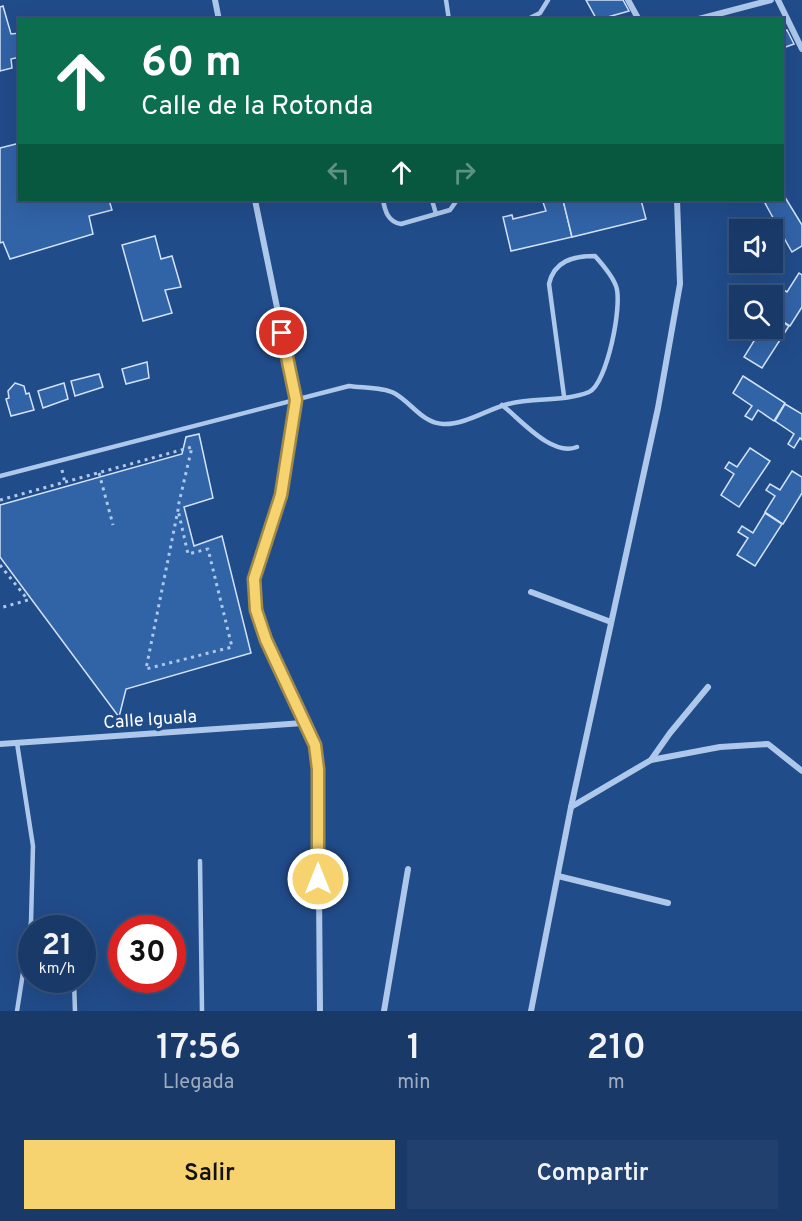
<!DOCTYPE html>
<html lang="es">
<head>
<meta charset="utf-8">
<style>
	:root { --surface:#193968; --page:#22406e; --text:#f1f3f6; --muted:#9facc0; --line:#37537c; --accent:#f7d36f }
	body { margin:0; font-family:Overpass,sans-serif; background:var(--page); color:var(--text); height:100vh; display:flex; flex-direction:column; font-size:22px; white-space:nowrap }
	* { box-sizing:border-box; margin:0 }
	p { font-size:20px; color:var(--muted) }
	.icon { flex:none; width:33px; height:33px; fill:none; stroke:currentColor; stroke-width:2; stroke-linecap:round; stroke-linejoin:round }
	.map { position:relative; height:1011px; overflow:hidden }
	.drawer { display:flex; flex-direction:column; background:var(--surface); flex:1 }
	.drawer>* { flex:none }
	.top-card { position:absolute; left:18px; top:18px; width:766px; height:183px; border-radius:0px; box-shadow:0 6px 24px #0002,0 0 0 2px var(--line); background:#0b6e4f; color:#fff; overflow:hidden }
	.tools { position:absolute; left:729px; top:219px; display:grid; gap:12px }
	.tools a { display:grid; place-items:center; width:54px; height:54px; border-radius:0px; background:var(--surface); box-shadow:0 6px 24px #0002,0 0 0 2px var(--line); font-size:30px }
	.speed { position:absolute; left:18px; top:915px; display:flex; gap:12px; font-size:30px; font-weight:700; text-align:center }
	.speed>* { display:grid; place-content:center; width:78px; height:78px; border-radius:50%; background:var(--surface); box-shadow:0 6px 24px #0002,0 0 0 2px var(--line); line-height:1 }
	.speed small { font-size:15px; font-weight:400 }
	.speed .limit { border:9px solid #d22; background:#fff; color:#111 }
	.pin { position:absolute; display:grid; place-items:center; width:51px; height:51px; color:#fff; margin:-26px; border:3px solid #fff; border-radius:50%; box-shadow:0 2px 6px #0007 }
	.me { position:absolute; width:66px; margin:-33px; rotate:0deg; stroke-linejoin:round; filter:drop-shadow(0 0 4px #0008) }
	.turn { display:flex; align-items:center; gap:21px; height:126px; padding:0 24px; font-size:27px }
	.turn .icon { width:78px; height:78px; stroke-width:2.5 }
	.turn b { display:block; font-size:42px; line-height:51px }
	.lanes { display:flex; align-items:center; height:57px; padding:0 24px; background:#0003; justify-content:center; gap:30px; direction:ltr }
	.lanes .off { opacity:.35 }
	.eta { display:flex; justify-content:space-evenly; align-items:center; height:102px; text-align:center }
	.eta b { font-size:36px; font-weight:600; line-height:42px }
	.action { display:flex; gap:12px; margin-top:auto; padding:12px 24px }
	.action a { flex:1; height:69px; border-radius:0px; background:var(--accent); color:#111; font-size:24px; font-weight:600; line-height:69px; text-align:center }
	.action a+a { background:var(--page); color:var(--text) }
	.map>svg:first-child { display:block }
	.building { fill:#3163a7; stroke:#d2e2f8; stroke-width:1.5 }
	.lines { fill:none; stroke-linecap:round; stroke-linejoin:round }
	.path { stroke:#aec8eb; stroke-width:3; stroke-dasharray:3 4.5; stroke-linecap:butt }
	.lane { stroke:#aec8eb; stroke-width:4.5 }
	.street { stroke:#aec8eb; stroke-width:6 }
	.route-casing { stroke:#a18948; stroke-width:15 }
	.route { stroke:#f7d36f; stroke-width:10 }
	.labels { text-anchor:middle; stroke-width:6; stroke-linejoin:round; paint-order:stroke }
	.street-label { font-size:18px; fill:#fff; stroke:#214c8a }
</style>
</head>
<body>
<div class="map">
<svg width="802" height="1011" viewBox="0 0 802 1011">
	<rect width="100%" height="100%" fill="#214c8a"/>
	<!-- building -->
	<g class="building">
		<polygon points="586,0 623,0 629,11 597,20"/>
		<polygon points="3,6 11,34 20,33 20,57 11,59 12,68 0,71 0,7"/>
		<polygon points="787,30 794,44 783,48 783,32"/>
		<polygon points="20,143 20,200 109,200 112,210 89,216 93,234 10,259 3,242 0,243 0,148"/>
		<polygon points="783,194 802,225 802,246 792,252 780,231 772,236 772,230 770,230 777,225 765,203 771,200 783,200"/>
		<polygon points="554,200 563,200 572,237 511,251 503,217 512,215 513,219 546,211 543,202"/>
		<polygon points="563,200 641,200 646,219 572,237"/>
		<polygon points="155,236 161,259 172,256 181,287 165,290 172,313 143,321 122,245"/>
		<polygon points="799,273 802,275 802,307 790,326 772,315 782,298 772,292 777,286 787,292"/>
		<polygon points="772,316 789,326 762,368 744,357 754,341 745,335 749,328 760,335 764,328 772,328"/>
		<polygon points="147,362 149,378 126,384 122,369"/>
		<polygon points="99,374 103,387 75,396 71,381"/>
		<polygon points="743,376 785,403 774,421 758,410 752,420 745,416 752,406 733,393"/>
		<polygon points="15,383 24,386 26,394 29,393 34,410 11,416 6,399 9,398 8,391"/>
		<polygon points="64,383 68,399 43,408 38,391"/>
		<polygon points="785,404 802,414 802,440 800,438 794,448 788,444 794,434 775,421"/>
		<polygon points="199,434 213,498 184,507 194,546 222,536 251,653 126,689 119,717 0,557 0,505 182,454 186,437"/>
		<polygon points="750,448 770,461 739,507 721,495 734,474 725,468 729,462 737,467"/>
		<polygon points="792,471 802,477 802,493 783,524 765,512 775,496 766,490 770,484 780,490"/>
		<polygon points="765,513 782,524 755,566 737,555 748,538 738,532 742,526 753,533"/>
	</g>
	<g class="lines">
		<!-- path -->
		<g class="path">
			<polyline points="62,470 65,483"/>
			<polyline points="99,473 113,525"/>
			<polyline points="0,500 192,447 178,507 178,510 146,669 232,647 208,549 188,554 178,510"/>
			<polyline points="0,565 28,600 0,608"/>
		</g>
		<!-- lane -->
		<g class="lane">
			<polyline points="446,0 449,20"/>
			<polyline points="526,20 540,13 548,0"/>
			<path d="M383,200c2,11 5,22 18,24l49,-14 7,-10"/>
			<polyline points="432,200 436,214"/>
			<path d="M502,405c19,15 50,52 75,42"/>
			<path d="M0,476l349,-90c13,2 33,1 45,7 17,9 28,30 49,31 22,1 45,-15 65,-20 26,-7 57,-2 81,-12 18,-8 34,-88 27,-106 -4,-11 -13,-21 -21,-30 -22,0 -41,5 -46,28l15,112"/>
			<polyline points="200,861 202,1011"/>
			<polyline points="31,922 56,928"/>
			<polyline points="74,980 75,1011"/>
			<polyline points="17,1011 31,922 33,846 17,743"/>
		</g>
		<!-- street -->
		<g class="street">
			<polyline points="215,0 219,20"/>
			<polyline points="628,0 639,20"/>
			<polyline points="778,0 802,49"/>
			<polyline points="695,20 771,0"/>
			<polyline points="255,200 296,400 281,495 254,579 256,610 266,640 315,745 318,769 320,1011"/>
			<polyline points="531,592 611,622"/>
			<polyline points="0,744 303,723"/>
			<polyline points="651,760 670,733 708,687"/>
			<polyline points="571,807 651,760 720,747 768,744 802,771"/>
			<polyline points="558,876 668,903"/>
			<polyline points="384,1011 408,869"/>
			<polyline points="531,1011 571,807 658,408 680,284 677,200"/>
		</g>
	</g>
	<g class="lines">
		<defs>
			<polyline id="route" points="282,333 296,400 281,495 254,579 256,610 266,640 315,745 318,769 318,879"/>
		</defs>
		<!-- route casing -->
		<use href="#route" class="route-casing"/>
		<!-- route -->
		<use href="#route" class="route"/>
	</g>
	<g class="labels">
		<!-- street labels -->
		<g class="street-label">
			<text transform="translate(150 719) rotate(-4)" y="6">Calle Iguala</text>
		</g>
	</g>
</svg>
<div class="tools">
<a><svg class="icon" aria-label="sound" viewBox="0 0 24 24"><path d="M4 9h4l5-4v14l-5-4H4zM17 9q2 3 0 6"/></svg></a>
<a><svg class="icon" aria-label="search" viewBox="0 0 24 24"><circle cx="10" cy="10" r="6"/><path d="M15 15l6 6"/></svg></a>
</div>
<div class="speed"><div>21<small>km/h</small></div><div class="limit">30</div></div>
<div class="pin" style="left:282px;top:333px;background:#d93025"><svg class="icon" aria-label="arrive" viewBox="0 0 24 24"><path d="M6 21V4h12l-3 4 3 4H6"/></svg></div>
<svg class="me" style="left:318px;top:879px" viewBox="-20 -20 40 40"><circle r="17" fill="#f7d36f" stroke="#fff" stroke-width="3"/><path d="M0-11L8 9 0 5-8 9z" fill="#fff"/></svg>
<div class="top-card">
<div class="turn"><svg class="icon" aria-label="ahead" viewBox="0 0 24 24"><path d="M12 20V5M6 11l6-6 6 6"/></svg><div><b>60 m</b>Calle de la Rotonda</div></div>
<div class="lanes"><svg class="icon off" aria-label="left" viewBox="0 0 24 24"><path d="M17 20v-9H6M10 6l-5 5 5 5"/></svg><svg class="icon" aria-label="ahead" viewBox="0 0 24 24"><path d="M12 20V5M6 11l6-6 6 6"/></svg><svg class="icon off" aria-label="right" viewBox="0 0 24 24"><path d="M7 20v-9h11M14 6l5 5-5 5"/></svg></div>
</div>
</div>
<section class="drawer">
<div class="eta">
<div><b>17:56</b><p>Llegada</p></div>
<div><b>1</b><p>min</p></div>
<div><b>210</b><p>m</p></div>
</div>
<div class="action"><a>Salir</a><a>Compartir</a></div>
</section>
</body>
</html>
